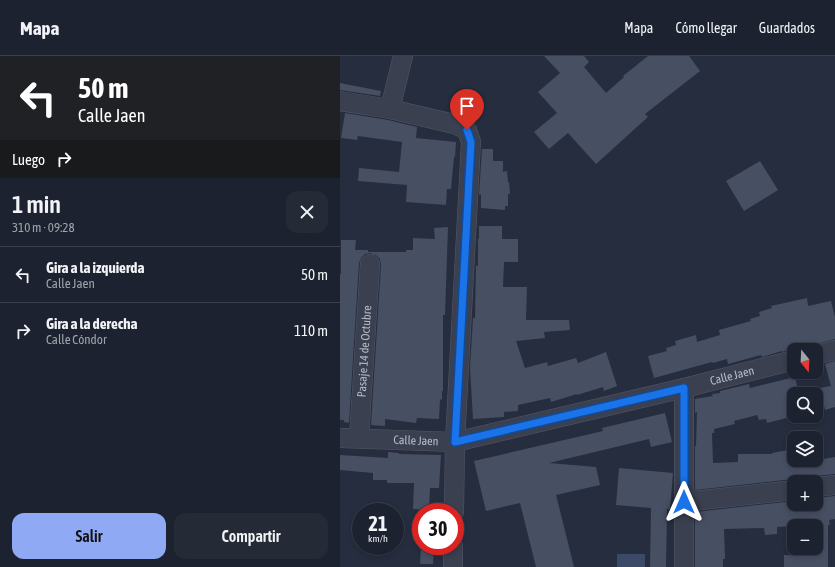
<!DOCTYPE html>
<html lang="es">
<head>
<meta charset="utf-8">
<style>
	:root { --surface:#1c222f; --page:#252a37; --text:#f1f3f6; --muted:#a0a4aa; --line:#3a3f4b; --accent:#90a9f5 }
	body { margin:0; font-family:"Asap Condensed",sans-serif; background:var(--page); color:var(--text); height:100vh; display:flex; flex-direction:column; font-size:15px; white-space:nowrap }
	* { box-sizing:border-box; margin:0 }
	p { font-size:13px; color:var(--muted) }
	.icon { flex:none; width:22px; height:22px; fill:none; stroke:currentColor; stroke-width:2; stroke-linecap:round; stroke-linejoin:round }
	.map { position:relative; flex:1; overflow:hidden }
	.drawer { display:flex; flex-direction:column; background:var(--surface); width:340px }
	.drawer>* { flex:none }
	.top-card { background:#202124; color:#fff; overflow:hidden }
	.needle { width:26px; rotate:162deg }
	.tools { position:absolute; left:447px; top:287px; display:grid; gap:8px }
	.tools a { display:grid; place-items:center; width:36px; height:36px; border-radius:8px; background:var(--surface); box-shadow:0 2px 6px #0003,0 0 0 1px var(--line); font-size:20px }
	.speed { position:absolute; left:12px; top:447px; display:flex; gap:8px; font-size:20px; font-weight:700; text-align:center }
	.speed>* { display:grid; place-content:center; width:52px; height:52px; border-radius:50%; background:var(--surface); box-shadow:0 2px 6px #0003,0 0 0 1px var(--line); line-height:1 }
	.speed small { font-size:10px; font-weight:400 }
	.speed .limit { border:6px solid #d22; background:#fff; color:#111 }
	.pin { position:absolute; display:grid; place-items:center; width:34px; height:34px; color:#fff; margin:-41px -17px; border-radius:50% 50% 50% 0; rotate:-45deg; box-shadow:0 0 4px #0007 }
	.pin .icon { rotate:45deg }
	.me { position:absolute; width:44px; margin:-22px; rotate:0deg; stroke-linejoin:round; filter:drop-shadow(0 0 3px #0008) }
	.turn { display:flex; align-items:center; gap:14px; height:84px; padding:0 12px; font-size:18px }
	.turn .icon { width:52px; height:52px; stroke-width:2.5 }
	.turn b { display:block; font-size:28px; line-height:34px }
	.then { display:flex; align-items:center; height:38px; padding:0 12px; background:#0003; gap:8px; font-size:15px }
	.round { display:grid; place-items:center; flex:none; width:42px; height:42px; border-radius:12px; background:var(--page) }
	.head { display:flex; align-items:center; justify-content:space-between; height:68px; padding:0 12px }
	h1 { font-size:24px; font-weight:600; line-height:30px }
	.primary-button { display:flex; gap:8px; margin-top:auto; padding:8px 12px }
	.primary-button a { flex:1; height:46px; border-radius:12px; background:var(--accent); color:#111; font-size:16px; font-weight:600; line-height:46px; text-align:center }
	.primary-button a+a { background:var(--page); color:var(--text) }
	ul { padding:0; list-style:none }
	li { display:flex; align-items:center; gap:12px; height:56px; padding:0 12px; border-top:1px solid var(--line) }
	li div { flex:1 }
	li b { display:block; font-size:15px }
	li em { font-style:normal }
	header { display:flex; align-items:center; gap:24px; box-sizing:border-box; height:56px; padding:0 20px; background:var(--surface); border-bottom:1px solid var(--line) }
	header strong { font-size:19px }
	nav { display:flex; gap:22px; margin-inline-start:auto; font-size:14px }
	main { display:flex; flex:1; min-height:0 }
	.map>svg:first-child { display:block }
	.water { fill:#3c4967 }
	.building { fill:#474f63 }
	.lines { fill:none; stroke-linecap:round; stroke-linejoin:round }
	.minor-casing { stroke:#525867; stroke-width:20 }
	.minor { stroke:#3a404f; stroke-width:19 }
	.route-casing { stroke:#114b97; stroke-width:10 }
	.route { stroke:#1a73e8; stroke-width:7 }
	.labels { text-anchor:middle; stroke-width:4; stroke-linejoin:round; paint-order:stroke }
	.street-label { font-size:12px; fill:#b7bbca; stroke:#1f2534 }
</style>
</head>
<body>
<header>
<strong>Mapa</strong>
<nav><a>Mapa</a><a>Cómo llegar</a><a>Guardados</a></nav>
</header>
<main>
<section class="drawer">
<div class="top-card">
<div class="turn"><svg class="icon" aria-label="left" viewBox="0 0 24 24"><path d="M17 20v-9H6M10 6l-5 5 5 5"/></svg><div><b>50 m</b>Calle Jaen</div></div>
<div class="then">Luego<svg class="icon" aria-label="right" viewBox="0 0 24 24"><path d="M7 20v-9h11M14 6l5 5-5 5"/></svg></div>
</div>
<div class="head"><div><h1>1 min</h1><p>310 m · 09:28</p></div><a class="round"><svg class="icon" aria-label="close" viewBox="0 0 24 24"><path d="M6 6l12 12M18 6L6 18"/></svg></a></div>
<ul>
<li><svg class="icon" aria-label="left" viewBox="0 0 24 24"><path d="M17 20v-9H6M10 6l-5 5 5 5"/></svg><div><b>Gira a la izquierda</b><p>Calle Jaen</p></div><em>50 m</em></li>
<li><svg class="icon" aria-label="right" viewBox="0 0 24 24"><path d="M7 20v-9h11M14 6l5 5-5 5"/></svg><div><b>Gira a la derecha</b><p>Calle Cóndor</p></div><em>110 m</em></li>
</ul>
<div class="primary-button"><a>Salir</a><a>Compartir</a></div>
</section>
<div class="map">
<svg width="495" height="511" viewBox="0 0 495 511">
	<rect width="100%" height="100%" fill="#262d3f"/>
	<!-- water -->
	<rect class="water" x="277" y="498" width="28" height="13"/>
	<!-- building -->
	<g class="building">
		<polygon points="204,0 244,0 249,6 244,11 266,37 284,21 283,20 308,0 349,0 360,15 305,58 308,61 256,108 228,77 209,93 194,76 217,57 198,36 220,17"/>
		<polygon points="0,27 41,35 40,40 0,34"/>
		<polygon points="5,57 48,64 77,71 76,82 116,86 115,101 114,101 111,133 107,133 106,149 66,146 67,129 18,125 19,112 59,116 62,86 18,80 17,84 1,82"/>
		<polygon points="142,93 153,93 153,105 163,105 163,116 167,115 168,126 169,126 170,138 168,138 168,150 165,150 165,154 141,152 141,138 139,139"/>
		<polygon points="420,105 438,134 404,155 386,125"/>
		<polygon points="139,170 162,170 162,183 178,183 178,206 164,206 163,231 187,231 186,264 229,264 230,274 204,276 205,282 176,285 185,312 207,306 208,310 236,302 238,307 266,296 277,330 264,335 263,331 237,339 237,338 211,346 210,342 178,349 178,355 164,356 164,361 133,363 130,312 133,262 135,262 136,210 138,210 138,183 139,183"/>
		<polygon points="108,171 105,259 103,259 103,335 102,335 102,344 100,343 99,363 77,362 76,367 45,363 45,370 31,369 41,209 40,203 36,199 30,197 25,198 21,202 19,207 9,367 4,366 4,364 0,364 0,218 1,218 1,184 16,184 15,194 28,194 28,196 66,196 66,194 73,194 73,182 95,183 94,172"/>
		<polygon points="467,242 468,250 491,245 495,261 495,283 457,293 451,293 442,296 442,295 422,301 421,299 388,308 387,303 373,307 372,306 314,322 308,300 327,295 326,292 336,289 335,285 356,279 357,286 380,279 379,274 411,265 410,263 420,260 419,256 432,252 431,250"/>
		<polygon points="495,305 495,351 485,354 480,332 491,330 485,308"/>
		<polygon points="455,321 459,338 454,338 454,360 427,367 426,363 419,364 417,359 394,365 395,368 374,373 374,377 372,377 373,407 398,406 398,398 432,398 432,397 454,393 454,404 477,404 495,401 495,418 474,420 470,422 466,426 461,426 458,424 453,423 355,434 355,390 356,390 357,356 355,357 355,343 373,340 372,338 380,337 380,335 409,328 410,332"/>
		<polygon points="325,357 332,386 311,391 309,383 209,407 256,411 260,429 216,439 234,511 196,511 180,447 146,455 134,405 263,375 262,372"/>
		<polygon points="48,396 59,397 59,398 101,399 99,432 90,432 89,454 73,453 74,427 47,427 47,424 33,424 33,417 0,414 0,399 48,402"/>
		<polygon points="279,412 333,417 330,453 327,453 326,511 310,511 311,452 276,449"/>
		<polygon points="495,440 495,463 489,464 490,469 488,469 488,511 444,511 444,499 474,500 474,492 476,492 476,470 454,470 437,471 437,478 425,479 424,472 384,473 385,503 383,503 383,511 355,511 355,456 454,445 454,448 476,448 476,442"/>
		<polygon points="81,490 94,490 93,508 80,508"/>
	</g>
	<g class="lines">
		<defs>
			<g id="minor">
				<polyline points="0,45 50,53 114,68 127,74 131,86 115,386 114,456"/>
				<polyline points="50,53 63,0"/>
				<polyline points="476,299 495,294"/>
				<polyline points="344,332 344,511"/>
				<path id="s1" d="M0,382l115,4 229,-54 110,-28"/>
				<path id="s2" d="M19,382l11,-174"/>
				<polyline points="476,431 495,429"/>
				<polyline points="344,446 454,434"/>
				<polyline points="113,511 113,490"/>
			</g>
		</defs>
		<!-- minor casing -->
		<use href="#minor" class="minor-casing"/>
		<!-- minor -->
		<use href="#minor" class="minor"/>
	</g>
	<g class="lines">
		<defs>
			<polyline id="route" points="127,74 131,86 115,386 344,332 344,446"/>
		</defs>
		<!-- route casing -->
		<use href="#route" class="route-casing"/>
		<!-- route -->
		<use href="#route" class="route"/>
	</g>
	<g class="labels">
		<!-- street labels -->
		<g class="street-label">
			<text dy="4" stroke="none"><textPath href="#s2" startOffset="87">Pasaje 14 de Octubre</textPath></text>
			<text dy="4" stroke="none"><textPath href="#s1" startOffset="400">Calle Jaen</textPath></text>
			<text dy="4" stroke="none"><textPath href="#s1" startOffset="76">Calle Jaen</textPath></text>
		</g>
	</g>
</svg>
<div class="tools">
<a><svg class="needle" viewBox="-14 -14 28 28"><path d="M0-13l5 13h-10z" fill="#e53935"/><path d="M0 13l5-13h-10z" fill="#a0a4aa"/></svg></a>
<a><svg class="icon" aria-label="search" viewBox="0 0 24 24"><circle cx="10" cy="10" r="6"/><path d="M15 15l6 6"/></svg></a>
<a><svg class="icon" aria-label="layers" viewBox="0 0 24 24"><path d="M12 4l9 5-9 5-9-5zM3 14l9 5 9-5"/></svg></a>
<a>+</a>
<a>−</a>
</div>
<div class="speed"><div>21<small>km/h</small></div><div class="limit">30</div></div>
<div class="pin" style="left:127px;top:74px;background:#d93025"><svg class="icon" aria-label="arrive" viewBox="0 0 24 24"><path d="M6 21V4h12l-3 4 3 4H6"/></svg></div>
<svg class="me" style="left:344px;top:446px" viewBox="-20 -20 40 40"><path d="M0-17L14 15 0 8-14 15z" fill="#1a73e8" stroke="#fff" stroke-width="4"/></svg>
</div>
</main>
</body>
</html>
